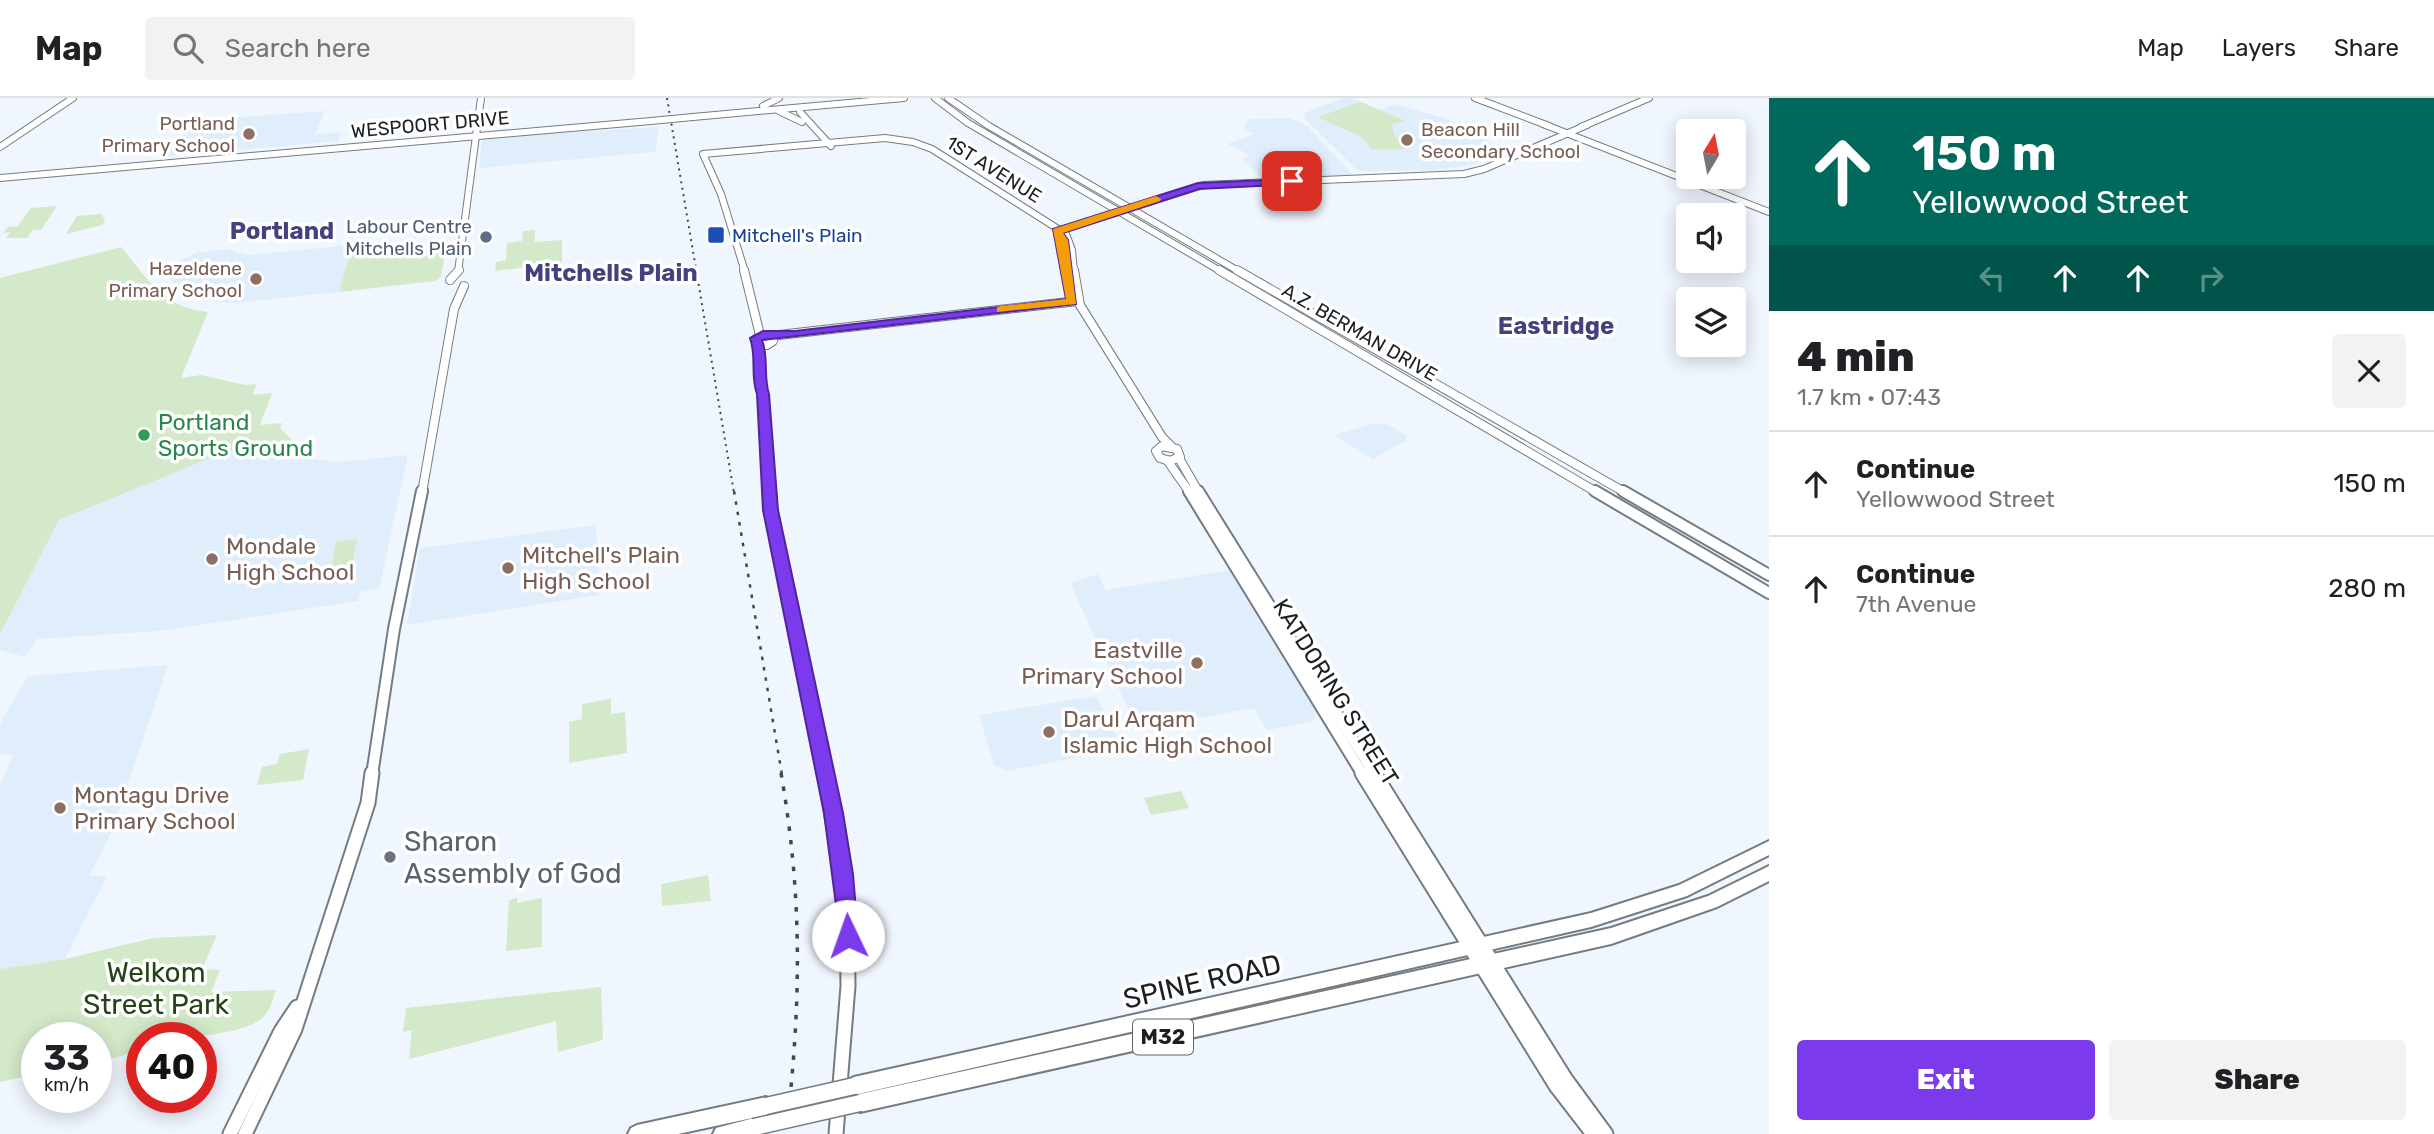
<!DOCTYPE html>
<html lang="en">
<head>
<meta charset="utf-8">
<style>
	:root { --surface:#fff; --page:#f2f2f2; --text:#202124; --muted:#757577; --line:#e0e0e0; --accent:#7c3aed }
	body { margin:0; font-family:Rubik,sans-serif; background:var(--page); color:var(--text); height:100vh; display:flex; flex-direction:column; font-size:26px; white-space:nowrap }
	* { box-sizing:border-box; margin:0 }
	p { font-size:23px; color:var(--muted) }
	.icon { flex:none; width:38px; height:38px; fill:none; stroke:currentColor; stroke-width:2; stroke-linecap:round; stroke-linejoin:round }
	.map { position:relative; flex:1; overflow:hidden }
	.panel { display:flex; flex-direction:column; background:var(--surface); width:665px }
	.panel>* { flex:none }
	.top-card { background:#00695c; color:#fff; overflow:hidden }
	.needle { width:46px; rotate:10deg }
	.fabs { position:absolute; left:1676px; top:21px; display:grid; gap:14px }
	.fabs a { display:grid; place-items:center; width:70px; height:70px; border-radius:7px; background:var(--surface); box-shadow:0 4px 18px #0003; font-size:35px }
	.speed { position:absolute; left:21px; top:924px; display:flex; gap:14px; font-size:35px; font-weight:700; text-align:center }
	.speed>* { display:grid; place-content:center; width:91px; height:91px; border-radius:50%; background:var(--surface); box-shadow:0 4px 18px #0003; line-height:1 }
	.speed small { font-size:18px; font-weight:400 }
	.speed .limit { border:10px solid #d22; background:#fff; color:#111 }
	.pin { position:absolute; display:grid; place-items:center; width:60px; height:60px; color:#fff; margin:-30px; border-radius:14px; box-shadow:0 4px 10px #0006 }
	.me { position:absolute; width:77px; margin:-38px; rotate:357deg; stroke-linejoin:round; filter:drop-shadow(0 0 5px #0008) }
	.turn { display:flex; align-items:center; gap:24px; height:147px; padding:0 28px; font-size:32px }
	.turn .icon { width:91px; height:91px; stroke-width:2.5 }
	.turn b { display:block; font-size:49px; line-height:60px }
	.lanes { display:flex; align-items:center; height:66px; padding:0 28px; background:#0003; justify-content:center; gap:35px; direction:ltr }
	.lanes .off { opacity:.35 }
	.round { display:grid; place-items:center; flex:none; width:74px; height:74px; border-radius:7px; background:var(--page) }
	.headline { display:flex; align-items:center; justify-content:space-between; height:119px; padding:0 28px }
	h1 { font-size:42px; font-weight:800; line-height:52px }
	.button { display:flex; gap:14px; margin-top:auto; padding:14px 28px }
	.button a { flex:1; height:80px; border-radius:7px; background:var(--accent); color:#fff; font-size:28px; font-weight:800; line-height:80px; text-align:center }
	.button a+a { background:var(--page); color:var(--text) }
	ul { padding:0; list-style:none }
	li { display:flex; align-items:center; gap:21px; height:105px; padding:0 28px; border-top:2px solid var(--line) }
	li div { flex:1 }
	li b { display:block; font-size:26px }
	li em { font-style:normal }
	header { display:flex; align-items:center; gap:42px; box-sizing:border-box; height:98px; padding:0 35px; background:var(--surface); border-bottom:2px solid var(--line) }
	header strong { font-size:33px }
	nav { display:flex; gap:38px; margin-inline-start:auto; font-size:24px }
	.search { width:490px; height:63px; background:var(--page); display:flex; align-items:center; gap:18px; box-sizing:border-box; padding:0 24px; border-radius:7px; color:var(--muted); font-size:26px }
	main { display:flex; flex:1; min-height:0 }
	.map>svg:first-child { display:block }
	.built { fill:#e0eefc }
	.green { fill:#d3e9c9 }
	.lines { fill:none; stroke-linecap:round; stroke-linejoin:round }
	.secondary-far3-casing { stroke:#747c83; stroke-width:8 }
	.secondary-far2-casing { stroke:#747c83; stroke-width:10 }
	.secondary-far1-casing { stroke:#747c83; stroke-width:14 }
	.secondary-casing { stroke:#747c83; stroke-width:17 }
	.primary-casing { stroke:#747c83; stroke-width:4 }
	.secondary-far3 { stroke:#fff; stroke-width:6 }
	.secondary-far2 { stroke:#fff; stroke-width:8 }
	.secondary-far1 { stroke:#fff; stroke-width:10 }
	.secondary { stroke:#fff; stroke-width:13 }
	.primary { fill:#fff; fill-rule:evenodd }
	.rail-far2 { stroke:#44484c; stroke-width:2; stroke-dasharray:2 4.5; stroke-linecap:butt }
	.rail-far1 { stroke:#44484c; stroke-width:2.5; stroke-dasharray:3.5 7; stroke-linecap:butt }
	.rail { stroke:#44484c; stroke-width:3.5; stroke-dasharray:4.5 9; stroke-linecap:butt }
	.secondary-bridge-casing { stroke:#747c83; stroke-width:8; stroke-linecap:butt }
	.primary-bridge-casing { stroke:#747c83; stroke-width:19; stroke-linecap:butt }
	.secondary-bridge { stroke:#fff; stroke-width:6 }
	.primary-bridge { stroke:#fff; stroke-width:16 }
	.route { fill:#7c3aed; stroke:#51269a; stroke-width:2 }
	.slow { fill:#f59e0b }
	.education-dot { fill:#8d6e63; stroke:#fff; stroke-width:2.5 }
	.transit-dot { fill:#1a4fb4; stroke:#fff; stroke-width:2.5 }
	.service-dot { fill:#5c6f8a; stroke:#fff; stroke-width:2.5 }
	.leisure-dot { fill:#2e9e5b; stroke:#fff; stroke-width:2.5 }
	.worship-dot { fill:#6b7280; stroke:#fff; stroke-width:2.5 }
	.labels { text-anchor:middle; stroke-width:7; stroke-linejoin:round; paint-order:stroke }
	.far-education-label { font-size:19px; fill:#785e54; stroke:#fff; text-anchor:end }
	.far-street-label { font-size:19px; fill:#1d2023; stroke:#fff }
	.far-service-label { font-size:19px; fill:#4e5e75; stroke:#fff; text-anchor:end }
	.far-transit-label { font-size:19px; fill:#164399; stroke:#fff; text-anchor:start }
	.shield { fill:#fff; stroke:#616365; stroke-width:2 }
	.shield-label { font-size:21px; font-weight:bold; fill:#1d2023 }
	.leisure-label { font-size:23px; fill:#27864d; stroke:#fff; text-anchor:start }
	.education-label { font-size:23px; fill:#785e54; stroke:#fff; text-anchor:start }
	.street-label { font-size:23px; fill:#1d2023; stroke:#fff }
	.far-district-label { font-size:24px; font-weight:bold; fill:#42427f; stroke:#fff }
	.near-worship-label { font-size:28px; fill:#5b616d; stroke:#fff; text-anchor:start }
	.near-park-label { font-size:28px; fill:#254316; stroke:#fff }
	.near-street-label { font-size:28px; fill:#1d2023; stroke:#fff }
</style>
</head>
<body>
<header>
<strong>Map</strong>
<div class="search"><svg class="icon" aria-label="search" viewBox="0 0 24 24"><circle cx="10" cy="10" r="6"/><path d="M15 15l6 6"/></svg>Search here</div>
<nav><a>Map</a><a>Layers</a><a>Share</a></nav>
</header>
<main>
<div class="map">
<svg width="1769" height="1036" viewBox="0 0 1769 1036">
	<rect width="100%" height="100%" fill="#f0f6fe"/>
	<!-- built -->
	<g class="built">
		<polygon points="1344,0 1352,0 1381,12 1395,6 1447,21 1477,36 1497,49 1502,56 1472,67 1437,72 1358,73 1306,22 1304,15"/>
		<polygon points="325,13 315,37 341,34 339,43 161,59 198,22"/>
		<polygon points="1290,20 1307,28 1354,78 1263,81 1242,61 1250,57 1227,46 1255,36 1244,30 1249,21"/>
		<polygon points="659,29 655,54 479,70 482,43 489,39"/>
		<polygon points="352,147 339,194 235,205 197,202 179,191 161,171 198,154 227,151 249,157"/>
		<polygon points="1376,325 1389,327 1407,338 1407,342 1373,361 1334,337"/>
		<polygon points="295,345 314,347 310,361 338,364 408,357 379,491 360,494 358,503 160,533 37,541 25,559 0,552 0,536 59,422 213,359"/>
		<polygon points="596,427 600,497 407,527 420,450"/>
		<polygon points="1230,472 1317,614 1313,623 1267,632 1254,610 1137,631 1070,485 1098,476 1106,492"/>
		<polygon points="168,567 112,733 89,778 107,778 65,861 0,871 0,686 14,656 0,657 0,626 3,621 28,578"/>
		<polygon points="1096,598 1123,650 1007,673 994,667 979,617"/>
	</g>
	<!-- green -->
	<g class="green">
		<polygon points="1360,4 1406,23 1392,26 1394,36 1405,51 1372,52 1363,40 1318,19"/>
		<polygon points="57,108 41,132 33,132 27,140 6,140 10,134 3,135 8,129 18,128 31,110"/>
		<polygon points="102,116 105,124 102,127 66,136 77,118"/>
		<polygon points="535,132 535,144 562,142 562,165 495,173 496,164 506,162 507,145 522,143 523,133"/>
		<path d="M121,149c29,34 40,60 87,65l-27,66 20,-3 44,10 11,-1 -3,11 19,-2 -12,32 22,-2 -2,5 15,15 -82,14 -154,63 -59,114v-356z"/>
		<polygon points="446,149 441,179 435,183 339,194 349,158"/>
		<polygon points="357,441 352,468 331,471 336,444"/>
		<polygon points="611,601 611,616 625,614 627,655 569,665 569,624 582,621 582,606"/>
		<polygon points="309,651 303,682 257,687 262,669 277,666 280,656"/>
		<polygon points="1181,693 1189,710 1151,717 1144,700"/>
		<polygon points="708,777 711,803 662,808 661,786"/>
		<polygon points="517,800 517,805 542,800 542,849 506,853 509,802"/>
		<path d="M217,837l-15,34 18,1 -9,22 65,-2c-3,7 -5,19 -11,25 -19,23 -94,23 -123,23v12l-46,13v-25h-59v36l-37,8v-113l65,-10 88,-21z"/>
		<polygon points="601,889 603,942 558,954 556,923 409,961 412,932 403,934 406,910"/>
	</g>
	<g class="lines">
		<defs>
			<g id="secondary-far3">
				<polyline points="935,0 968,25 1222,174"/>
				<polyline points="948,0 989,28 1240,174"/>
				<polyline points="1475,0 1549,28"/>
				<polyline points="763,8 779,0"/>
				<polyline points="779,13 802,24"/>
				<polyline points="800,14 831,48"/>
				<polyline points="693,19 904,0"/>
				<polyline points="1543,26 1769,114"/>
				<polyline points="1581,29 1649,0"/>
				<polyline points="0,49 73,0"/>
				<polyline points="0,80 651,23"/>
				<polyline points="1058,133 1203,87 1464,76 1484,71 1587,27"/>
				<polyline points="458,174 481,0"/>
				<polyline points="745,174 721,96 703,56 885,40 913,44 932,51 1066,136 1072,152 1074,174"/>
			</g>
			<g id="secondary-far2">
				<polyline points="744,172 760,237"/>
				<polyline points="1074,172 1080,207 1162,339 1171,348"/>
				<polyline points="1219,172 1598,395"/>
				<polyline points="1237,172 1626,395"/>
				<polyline points="450,182 459,172"/>
				<polygon points="760,237 770,238 773,243 767,247 758,246 755,242"/>
				<polyline points="770,238 1078,203"/>
				<polyline points="758,246 770,395"/>
				<polygon points="1162,348 1177,351 1180,359 1170,363 1160,360 1156,353"/>
				<polyline points="1179,360 1199,395"/>
				<polyline points="1167,362 1190,395"/>
				<polyline points="422,395 454,211 464,188"/>
			</g>
			<g id="secondary-far1">
				<polyline points="770,393 771,412 825,677"/>
				<polyline points="1189,393 1363,677"/>
				<polyline points="1198,393 1375,677"/>
				<polyline points="1595,393 1769,495"/>
				<polyline points="1623,393 1769,477"/>
				<polyline points="372,677 394,531 422,393"/>
			</g>
			<g id="secondary">
				<polyline points="825,675 847,809 848,888 836,1036"/>
				<polyline points="1362,675 1556,988 1593,1036"/>
				<polyline points="1374,675 1565,980 1606,1036"/>
				<polyline points="230,1036 281,933 297,909"/>
				<polyline points="245,1036 295,931 368,705 372,675"/>
			</g>
			<g id="primary">
				<polygon points="1769,743 1769,757 1687,798 1591,829 854,997 848,994 845,988 848,982 854,979 1591,815 1679,787"/>
				<polygon points="1769,768 1769,783 1717,809 1611,846 860,1014 854,1011 851,1005 854,999 860,996 1611,830 1708,798"/>
				<polygon points="766,999 772,1002 775,1008 772,1014 766,1017 678,1036 628,1036 631,1030 637,1027"/>
				<polygon points="754,1020 760,1023 763,1029 758,1036 713,1036 716,1030"/>
			</g>
		</defs>
		<!-- secondary-far3 casing -->
		<use href="#secondary-far3" class="secondary-far3-casing"/>
		<!-- secondary-far2 casing -->
		<use href="#secondary-far2" class="secondary-far2-casing"/>
		<!-- secondary-far1 casing -->
		<use href="#secondary-far1" class="secondary-far1-casing"/>
		<!-- secondary casing -->
		<use href="#secondary" class="secondary-casing"/>
		<!-- primary casing -->
		<use href="#primary" class="primary-casing"/>
		<!-- secondary-far3 -->
		<use href="#secondary-far3" class="secondary-far3"/>
		<!-- secondary-far2 -->
		<use href="#secondary-far2" class="secondary-far2"/>
		<!-- secondary-far1 -->
		<use href="#secondary-far1" class="secondary-far1"/>
		<!-- secondary -->
		<use href="#secondary" class="secondary"/>
		<!-- primary -->
		<use href="#primary" class="primary"/>
		<!-- rail-far2 -->
		<polyline class="rail-far2" points="667,0 734,395"/>
		<!-- rail-far1 -->
		<polyline class="rail-far1" points="734,393 782,677"/>
		<!-- rail -->
		<path class="rail" d="M781,675c22,126 20,234 5,361"/>
		<defs>
			<polyline id="secondary-bridge" points="651,23 693,19"/>
			<g id="primary-bridge">
				<polyline points="766,1008 854,988"/>
				<polyline points="754,1029 860,1005"/>
			</g>
		</defs>
		<!-- secondary-bridge casing -->
		<use href="#secondary-bridge" class="secondary-bridge-casing"/>
		<!-- primary-bridge casing -->
		<use href="#primary-bridge" class="primary-bridge-casing"/>
		<!-- secondary-bridge -->
		<use href="#secondary-bridge" class="secondary-bridge"/>
		<!-- primary-bridge -->
		<use href="#primary-bridge" class="primary-bridge"/>
	</g>
	<!-- route -->
	<path class="route" d="M1292,81l5,2 -1,3 -97,5 -136,44 5,7 8,64 -314,36c7,18 1,36 7,54l9,116 65,303 10,61 5,62 -3,7 -7,2 -7,-2 -17,-130 -61,-303 -6,-116c-7,-19 0,-37 -7,-56l13,-7h32l271,-32 -13,-70 145,-46z"/>
	<!-- slow -->
	<polygon class="slow" points="1156,98 1161,101 1160,103 1063,135 1068,142 1076,206 997,214 997,209 1001,208 1066,201 1053,131"/>
	<!-- markers -->
	<g class="education-dot">
		<circle cx="249" cy="36" r="7"/>
		<circle cx="1407" cy="42" r="7"/>
		<circle cx="256" cy="181" r="7"/>
		<circle cx="212" cy="461" r="7"/>
		<circle cx="508" cy="470" r="7"/>
		<circle cx="1197" cy="565" r="7"/>
		<circle cx="1049" cy="634" r="7"/>
		<circle cx="60" cy="710" r="7"/>
	</g>
	<rect class="transit-dot" x="707" y="128" width="18" height="18" rx="3.5"/>
	<circle class="service-dot" cx="486" cy="139" r="7"/>
	<circle class="leisure-dot" cx="144" cy="337" r="7"/>
	<circle class="worship-dot" cx="390" cy="759" r="7"/>
	<g class="labels">
		<!-- far-education labels -->
		<g class="far-education-label">
			<text x="235" y="32">Portland<tspan x="235" dy="22">Primary School</tspan></text>
			<text x="1421" y="38" text-anchor="start">Beacon Hill<tspan x="1421" dy="22">Secondary School</tspan></text>
			<text x="242" y="177">Hazeldene<tspan x="242" dy="22">Primary School</tspan></text>
		</g>
		<!-- far-street labels -->
		<g class="far-street-label">
			<text transform="translate(430 26) rotate(-5)" y="7">WESPOORT DRIVE</text>
			<text transform="translate(994 71) rotate(32)" y="7">1ST AVENUE</text>
			<text transform="translate(1360 234) rotate(30)" y="7">A.Z. BERMAN DRIVE</text>
		</g>
		<!-- far-service labels -->
		<g class="far-service-label">
			<text x="472" y="135">Labour Centre<tspan x="472" dy="22">Mitchells Plain</tspan></text>
		</g>
		<!-- far-transit labels -->
		<g class="far-transit-label">
			<text x="732" y="144">Mitchell's Plain</text>
		</g>
		<!-- shield labels -->
		<rect class="shield" x="1133" y="921.5" width="60" height="35" rx="5"/>
		<g class="shield-label">
			<text x="1163" y="946">M32</text>
		</g>
		<!-- leisure labels -->
		<g class="leisure-label">
			<text x="158" y="332">Portland<tspan x="158" dy="26">Sports Ground</tspan></text>
		</g>
		<!-- education labels -->
		<g class="education-label">
			<text x="226" y="456">Mondale<tspan x="226" dy="26">High School</tspan></text>
			<text x="522" y="465">Mitchell's Plain<tspan x="522" dy="26">High School</tspan></text>
			<text x="1183" y="560" text-anchor="end">Eastville<tspan x="1183" dy="26">Primary School</tspan></text>
			<text x="1063" y="629">Darul Arqam<tspan x="1063" dy="26">Islamic High School</tspan></text>
			<text x="74" y="705">Montagu Drive<tspan x="74" dy="26">Primary School</tspan></text>
		</g>
		<!-- street labels -->
		<g class="street-label">
			<text transform="translate(1336 594) rotate(58)" y="8">KATDORING STREET</text>
		</g>
		<!-- far-district labels -->
		<g class="far-district-label">
			<text x="282" y="141">Portland</text>
			<text x="611" y="183">Mitchells Plain</text>
			<text x="1556" y="236">Eastridge</text>
		</g>
		<!-- near-worship labels -->
		<g class="near-worship-label">
			<text x="404" y="753">Sharon<tspan x="404" dy="32">Assembly of God</tspan></text>
		</g>
		<!-- near-park labels -->
		<g class="near-park-label">
			<text x="156" y="884">Welkom<tspan x="156" dy="32">Street Park</tspan></text>
		</g>
		<!-- near-street labels -->
		<g class="near-street-label">
			<text transform="translate(1202 883) rotate(-13)" y="10">SPINE ROAD</text>
		</g>
	</g>
</svg>
<div class="fabs">
<a><svg class="needle" viewBox="-14 -14 28 28"><path d="M0-13l5 13h-10z" fill="#e53935"/><path d="M0 13l5-13h-10z" fill="#757577"/></svg></a>
<a><svg class="icon" aria-label="sound" viewBox="0 0 24 24"><path d="M4 9h4l5-4v14l-5-4H4zM17 9q2 3 0 6"/></svg></a>
<a><svg class="icon" aria-label="layers" viewBox="0 0 24 24"><path d="M12 4l9 5-9 5-9-5zM3 14l9 5 9-5"/></svg></a>
</div>
<div class="speed"><div>33<small>km/h</small></div><div class="limit">40</div></div>
<div class="pin" style="left:1292px;top:83px;background:#d93025"><svg class="icon" aria-label="arrive" viewBox="0 0 24 24"><path d="M6 21V4h12l-3 4 3 4H6"/></svg></div>
<svg class="me" style="left:848px;top:838px" viewBox="-20 -20 40 40"><circle r="19" fill="#fff"/><path d="M0-13L10 11 0 6-10 11z" fill="#7c3aed"/></svg>
</div>
<section class="panel">
<div class="top-card">
<div class="turn"><svg class="icon" aria-label="ahead" viewBox="0 0 24 24"><path d="M12 20V5M6 11l6-6 6 6"/></svg><div><b>150 m</b>Yellowwood Street</div></div>
<div class="lanes"><svg class="icon off" aria-label="left" viewBox="0 0 24 24"><path d="M17 20v-9H6M10 6l-5 5 5 5"/></svg><svg class="icon" aria-label="ahead" viewBox="0 0 24 24"><path d="M12 20V5M6 11l6-6 6 6"/></svg><svg class="icon" aria-label="ahead" viewBox="0 0 24 24"><path d="M12 20V5M6 11l6-6 6 6"/></svg><svg class="icon off" aria-label="right" viewBox="0 0 24 24"><path d="M7 20v-9h11M14 6l5 5-5 5"/></svg></div>
</div>
<div class="headline"><div><h1>4 min</h1><p>1.7 km · 07:43</p></div><a class="round"><svg class="icon" aria-label="close" viewBox="0 0 24 24"><path d="M6 6l12 12M18 6L6 18"/></svg></a></div>
<ul>
<li><svg class="icon" aria-label="ahead" viewBox="0 0 24 24"><path d="M12 20V5M6 11l6-6 6 6"/></svg><div><b>Continue</b><p>Yellowwood Street</p></div><em>150 m</em></li>
<li><svg class="icon" aria-label="ahead" viewBox="0 0 24 24"><path d="M12 20V5M6 11l6-6 6 6"/></svg><div><b>Continue</b><p>7th Avenue</p></div><em>280 m</em></li>
</ul>
<div class="button"><a>Exit</a><a>Share</a></div>
</section>
</main>
</body>
</html>
